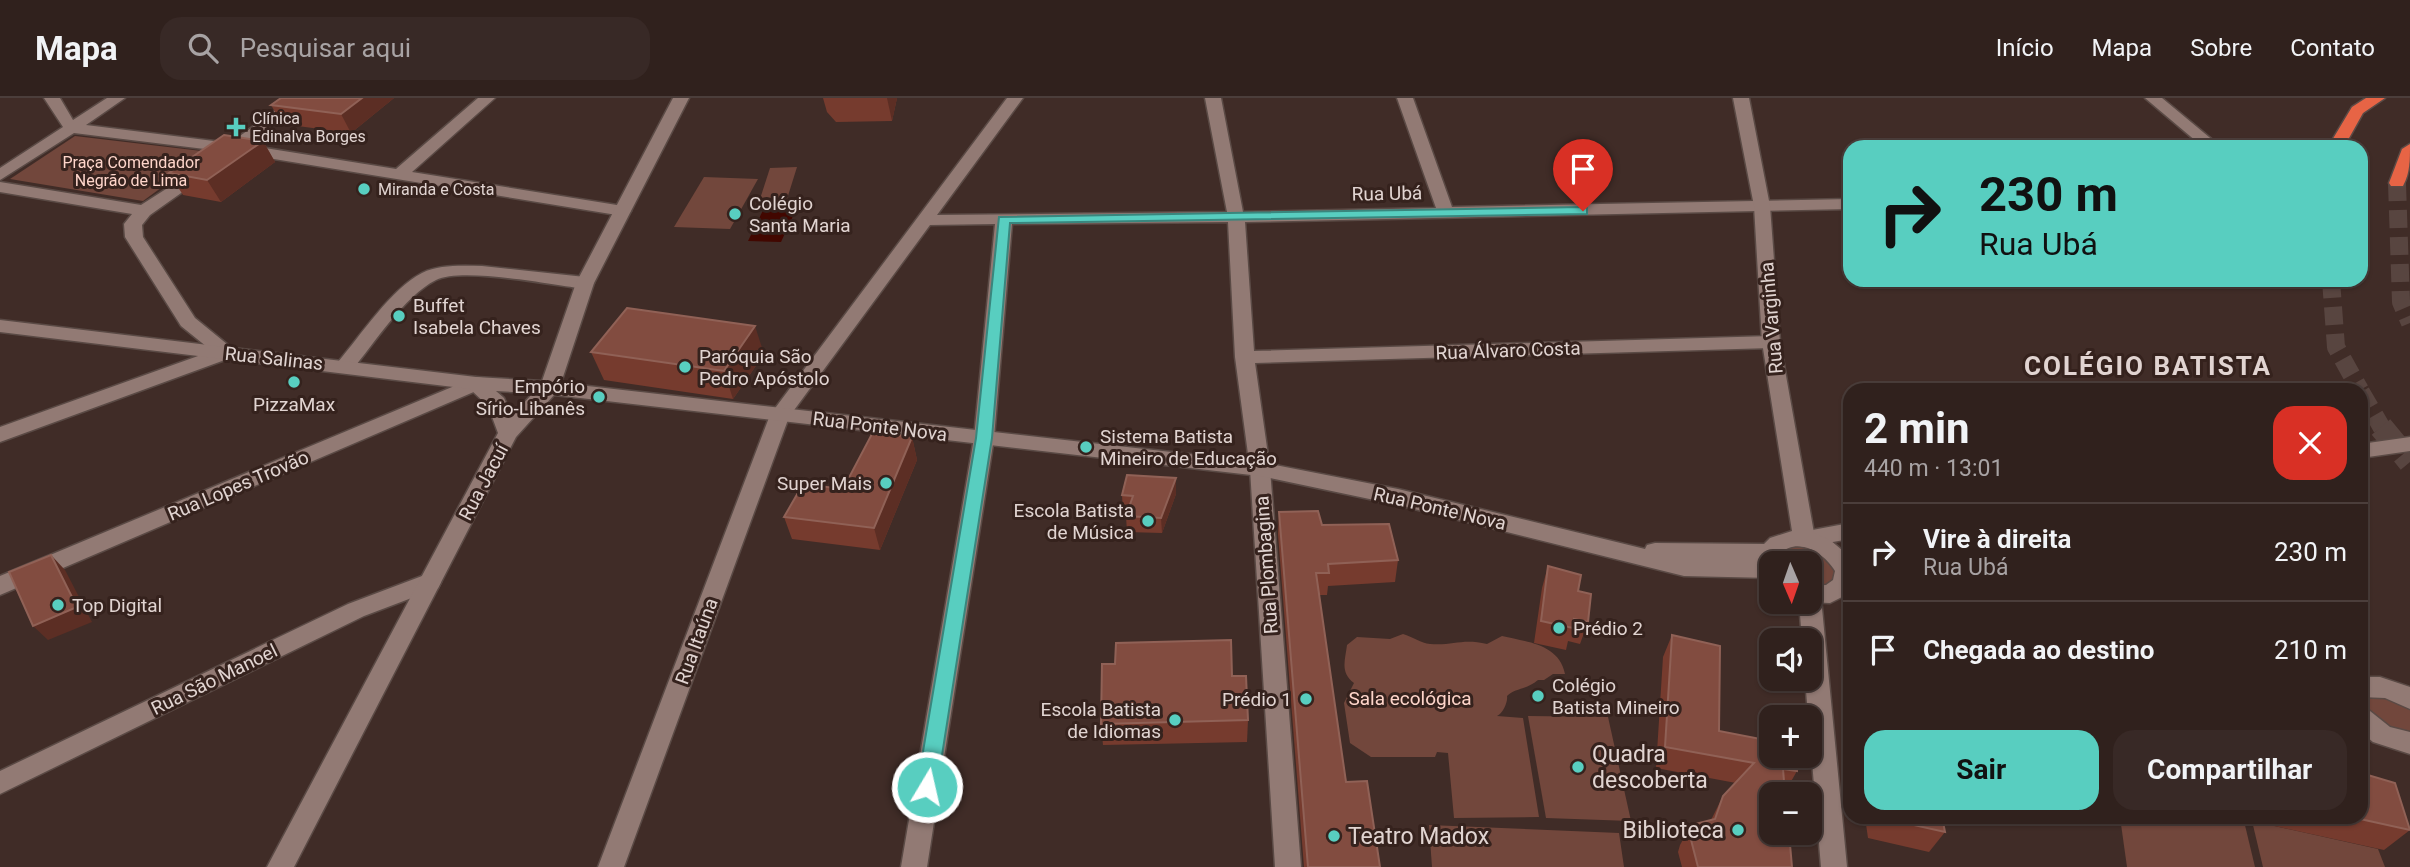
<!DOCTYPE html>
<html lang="pt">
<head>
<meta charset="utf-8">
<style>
	:root { --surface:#30211d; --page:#382926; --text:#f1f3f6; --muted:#a8a3a4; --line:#4b3e3b; --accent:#58cec0 }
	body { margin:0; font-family:Roboto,sans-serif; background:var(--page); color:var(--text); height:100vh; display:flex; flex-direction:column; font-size:26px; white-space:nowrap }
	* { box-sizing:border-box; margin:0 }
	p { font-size:23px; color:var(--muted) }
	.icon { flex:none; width:38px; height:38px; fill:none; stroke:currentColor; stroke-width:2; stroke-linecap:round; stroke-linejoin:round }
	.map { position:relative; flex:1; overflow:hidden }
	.drawer { position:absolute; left:1843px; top:285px; width:525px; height:441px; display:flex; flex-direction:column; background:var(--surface); border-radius:21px; box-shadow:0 2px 5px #0004,0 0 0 2px var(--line) }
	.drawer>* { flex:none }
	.hud { position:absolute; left:1843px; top:42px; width:525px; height:147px; border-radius:21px; box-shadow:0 2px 5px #0004,0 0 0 2px var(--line); background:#58cec0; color:#111; overflow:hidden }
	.needle { width:46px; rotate:178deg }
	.tools { position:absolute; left:1759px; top:453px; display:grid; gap:14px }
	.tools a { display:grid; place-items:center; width:63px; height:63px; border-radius:14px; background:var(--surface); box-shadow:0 2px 5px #0004,0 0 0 2px var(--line); font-size:35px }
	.pin { position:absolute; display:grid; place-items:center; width:60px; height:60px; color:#fff; margin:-72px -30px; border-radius:50% 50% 50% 0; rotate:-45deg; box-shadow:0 0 7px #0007 }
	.pin .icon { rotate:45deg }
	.me { position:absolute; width:77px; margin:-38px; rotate:9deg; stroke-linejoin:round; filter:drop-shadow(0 0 5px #0008) }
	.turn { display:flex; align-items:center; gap:24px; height:147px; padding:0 21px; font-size:32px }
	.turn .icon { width:91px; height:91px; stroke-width:2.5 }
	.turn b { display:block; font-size:49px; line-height:60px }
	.round { display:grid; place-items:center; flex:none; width:74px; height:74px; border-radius:21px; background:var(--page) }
	.overview { display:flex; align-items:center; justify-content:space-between; height:119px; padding:0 21px }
	h1 { font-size:42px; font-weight:700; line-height:52px }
	.cta { display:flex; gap:14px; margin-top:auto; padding:14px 21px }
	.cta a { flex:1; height:80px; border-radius:21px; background:var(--accent); color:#111; font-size:28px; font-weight:700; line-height:80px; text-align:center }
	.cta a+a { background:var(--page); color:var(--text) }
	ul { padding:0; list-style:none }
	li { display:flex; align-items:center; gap:21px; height:98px; padding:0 21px; border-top:2px solid var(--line) }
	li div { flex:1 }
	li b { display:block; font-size:26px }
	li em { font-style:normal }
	header { display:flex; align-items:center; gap:42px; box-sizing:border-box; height:98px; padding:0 35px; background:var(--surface); border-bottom:2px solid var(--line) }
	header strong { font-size:33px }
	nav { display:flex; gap:38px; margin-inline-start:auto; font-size:24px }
	.search { width:490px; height:63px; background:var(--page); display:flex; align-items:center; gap:18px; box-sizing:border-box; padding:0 24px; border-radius:21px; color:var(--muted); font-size:26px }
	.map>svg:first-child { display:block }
	.green { fill:#72473c }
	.water { fill:#420700 }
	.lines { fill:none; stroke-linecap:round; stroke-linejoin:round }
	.highway-tunnel-far1 { stroke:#584540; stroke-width:18; stroke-dasharray:18 9; stroke-linecap:butt }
	.highway-tunnel { stroke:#584540; stroke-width:24; stroke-dasharray:24 11; stroke-linecap:butt }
	.street-casing { stroke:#5a4a45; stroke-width:3 }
	.secondary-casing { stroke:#5a4a45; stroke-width:3 }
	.highway-casing { stroke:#5a4a45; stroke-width:3 }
	.street { fill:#927a74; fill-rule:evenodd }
	.secondary { fill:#927a74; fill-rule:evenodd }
	.highway { fill:#e76445; fill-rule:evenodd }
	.wall { fill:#763b2e }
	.shaded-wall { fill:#5c2e24 }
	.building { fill:#824c40; stroke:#906156; stroke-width:2 }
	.route { fill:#58cec0; stroke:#39867d; stroke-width:2 }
	.poi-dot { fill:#58cec0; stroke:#35221d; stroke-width:2.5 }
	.labels { text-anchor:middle; stroke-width:6; stroke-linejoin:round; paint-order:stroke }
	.far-poi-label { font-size:16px; fill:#e1d4d1; stroke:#35221d; text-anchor:start }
	.far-park-label { font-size:16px; fill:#fed5ca; stroke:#35221d }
	.street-label { font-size:19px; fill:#e1d4d1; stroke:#35221d }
	.poi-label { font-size:19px; fill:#e1d4d1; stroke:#35221d; text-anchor:start }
	.park-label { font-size:19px; fill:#fed5ca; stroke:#35221d }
	.near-poi-label { font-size:23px; fill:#e1d4d1; stroke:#35221d; text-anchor:start }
	.district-label { font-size:26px; font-weight:bold; letter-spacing:2px; fill:#e1d4d1; stroke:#35221d }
</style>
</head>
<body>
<header>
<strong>Mapa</strong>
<div class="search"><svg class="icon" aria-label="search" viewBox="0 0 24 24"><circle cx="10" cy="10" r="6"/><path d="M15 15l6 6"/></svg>Pesquisar aqui</div>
<nav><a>Início</a><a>Mapa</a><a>Sobre</a><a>Contato</a></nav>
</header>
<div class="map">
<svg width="2410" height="769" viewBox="0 0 2410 769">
	<rect width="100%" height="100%" fill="#402c27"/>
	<!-- green -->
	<g class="green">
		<polygon points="75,38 210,54 143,103 10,81"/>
		<polygon points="797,69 787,101 760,101 770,70"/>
		<polygon points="704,79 758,81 730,131 674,129"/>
		<polygon points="1801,447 1828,457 1838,478 1830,488 1810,490 1810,466 1778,465 1779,454 1785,450"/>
		<path d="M1403,536c10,3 18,9 27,10 23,2 32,-6 57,0l15,-8c25,6 57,8 63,38h-12l-9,6h-6c-12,10 -23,8 -31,16 1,6 -4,17 -10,20l26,2 16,99 -85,1 -6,-65 -11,-1 -2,5h-64l-21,-14 -6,-40 10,-20c-14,-11 -9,-22 -7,-38l10,-8 33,2z"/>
		<path d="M2373,593l37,16v27h-7c-18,-9 -44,-15 -42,-38z"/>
		<polygon points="1528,618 1608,619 1631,723 1546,720"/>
		<polygon points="2120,719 2243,719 2255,769 2127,769"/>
		<polygon points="2252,723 2378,751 2385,769 2263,769"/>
		<polygon points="1429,727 1619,735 1624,769 1432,769"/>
	</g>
	<!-- water -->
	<polygon class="water" points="767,104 799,105 781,144 748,143"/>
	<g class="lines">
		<!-- highway-tunnel-far1 -->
		<g class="highway-tunnel-far1">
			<polyline points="2397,85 2401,204 2410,225"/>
			<polyline points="2331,182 2336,249 2360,292"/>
			<polyline points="2361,294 2382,330"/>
		</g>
		<!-- highway-tunnel -->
		<polyline class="highway-tunnel" points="2381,329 2410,364"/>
		<defs>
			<g id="street">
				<polygon points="44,0 60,0 73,22 107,0 125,0 86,27 230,45 293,0 311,0 247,47 396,71 478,0 495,0 412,74 623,108 631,113 623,118 237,55 228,59 222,57 221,53 74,35 0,82 0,70 63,29"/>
				<polygon points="1007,0 1023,0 937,117 1227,114 1205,0 1221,0 1243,114 1436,110 1397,0 1413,0 1452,109 1850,101 1850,111 1245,124 1254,253 1771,238 1778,240 1780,244 1778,248 1771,250 1255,265 1270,371 1301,769 1275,769 1250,371 1235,259 1228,124 1012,126 994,340 927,769 901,769 974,340 995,126 930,127 789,319 624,769 598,769 770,317"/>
				<polygon points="2145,0 2162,0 2221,49 2203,49"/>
				<polygon points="202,68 208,70 210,73 208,76 150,117 142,127 143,139 195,220 233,251 236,255 233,259 0,344 0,329 212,253 181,228 125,139 124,126 132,116 0,94 0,84 141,107"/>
				<path d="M482,168l103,11 9,6 -9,6c-33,-4 -122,-22 -149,-9 -32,16 -62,64 -84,90h-14l-3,-4 3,-4c23,-27 53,-73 84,-89 18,-9 41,-7 60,-7z"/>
				<polygon points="476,279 483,280 486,285 483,290 0,497 0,478"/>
				<polygon points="2410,339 2410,353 2361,360 2361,346"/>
				<polygon points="1850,425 1850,441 1804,449 1796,447 1793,441 1796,435"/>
				<polygon points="430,475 438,478 441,484 438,490 364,518 0,696 0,673 348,506"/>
				<polygon points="1810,491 1818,494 1821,500 1847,769 1821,769 1805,581 1810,581 1810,542 1802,542 1799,504 1810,504"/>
			</g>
			<g id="secondary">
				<path d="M673,0h16l-95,185 -33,100 699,79 138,27 247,60 2,-4 8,-2 109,1 6,-6 22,-7 -30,-189 -8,-136 -21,-108h16l21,108 10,136 34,191 16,7 18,15 2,38 -20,10 -26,-1h6v-16l16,-1 7,-5 2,-9c-11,-18 -37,-35 -55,-17l1,10h-10v14l-87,-2 -286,-71 -138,-29 -706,-81 -38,42 -222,430h-27l231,-434 -10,-27 -18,-17 -470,-57v-12l476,57 66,4 34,-98zM496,293l37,2 -21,23 -8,-18z"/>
				<polygon points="2361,579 2380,579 2410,589 2410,611 2385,600 2361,599"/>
				<polygon points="2361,610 2370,613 2390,629 2410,634 2410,656 2373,644 2361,634"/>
			</g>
			<g id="highway">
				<polygon points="2366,0 2385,0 2363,15 2344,49 2328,49 2352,9"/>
				<path d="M2410,46c0,16 0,29 -7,42h-12l-2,-3 13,-34z"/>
			</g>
		</defs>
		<!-- street casing -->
		<use href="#street" class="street-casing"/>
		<!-- secondary casing -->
		<use href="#secondary" class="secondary-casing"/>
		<!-- highway casing -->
		<use href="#highway" class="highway-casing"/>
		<!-- street -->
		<use href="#street" class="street"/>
		<!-- secondary -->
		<use href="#secondary" class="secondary"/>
		<!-- highway -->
		<use href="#highway" class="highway"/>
	</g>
	<!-- wall -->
	<g class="wall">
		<polygon points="394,0 351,35 282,26 271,7"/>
		<polygon points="823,0 897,0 892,23 836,24 827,14"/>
		<polygon points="263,43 275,64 221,104 183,97 169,75"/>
		<polygon points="591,254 764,256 733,301 604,282"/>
		<polygon points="912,339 917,362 880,452 792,441 784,419 843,391"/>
		<polygon points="1176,380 1176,396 1162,435 1127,434 1126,418 1128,413 1123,413 1122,397"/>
		<polygon points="1279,414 1322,427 1398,462 1395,484 1328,488 1327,497 1319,497 1346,684 1380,769 1304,769 1278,436"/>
		<polygon points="1548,468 1578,493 1588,524 1580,546 1568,543 1566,552 1534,545 1542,490"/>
		<polygon points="1672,537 1719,633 1797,673 1785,694 1792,769 1682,769 1678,754 1680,747 1691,727 1711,722 1723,698 1736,685 1656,670 1663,559"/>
		<polygon points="1232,578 1248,622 1247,644 1103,647 1101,626"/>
		<polygon points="1865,719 1942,719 1945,734 1929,754 1868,740"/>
		<polygon points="2246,719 2361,719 2410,732 2384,752 2247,722"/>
	</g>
	<!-- shaded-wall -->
	<g class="shaded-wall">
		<polygon points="362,0 394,0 351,35 341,16"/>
		<polygon points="887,0 897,0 892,23"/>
		<polygon points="263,43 275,64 221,104 207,82"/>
		<polygon points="755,228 764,256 733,301 724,273"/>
		<polygon points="912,339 917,362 880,452 874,430"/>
		<polygon points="1176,380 1176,396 1162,435 1161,420"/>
		<polygon points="51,457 65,472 92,524 48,542 33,528"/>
	</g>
	<!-- building -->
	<g class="building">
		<polygon points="281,0 362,0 341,16 271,7"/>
		<polygon points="224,37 263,43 207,82 169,75"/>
		<polygon points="627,210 755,228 724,273 591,254"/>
		<polygon points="873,334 912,339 874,430 784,419 803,386 843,391"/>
		<polygon points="1127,377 1176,380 1161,420 1126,418 1133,398 1122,397"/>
		<polygon points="1318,413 1322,427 1389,426 1398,462 1328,466 1329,475 1316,475 1346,684 1367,683 1380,769 1308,769 1279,414"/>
		<polygon points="51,457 77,509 33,528 9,474"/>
		<polygon points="1548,468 1581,477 1578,493 1591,496 1588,524 1574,521 1573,530 1541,523"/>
		<polygon points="1672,537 1720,548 1719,633 1771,643 1771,658 1796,658 1797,673 1783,671 1785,696 1771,696 1771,735 1789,735 1792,769 1698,769 1689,734 1691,727 1715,721 1723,698 1754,665 1665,649"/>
		<polygon points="1231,542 1232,578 1246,578 1248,622 1101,626 1102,566 1115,566 1116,545"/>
		<polygon points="2361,675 2395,685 2410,732 2351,719 2361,719"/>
		<polygon points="1882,719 1942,719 1945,734 1882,720"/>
	</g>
	<!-- route -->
	<polygon class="route" points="1583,109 1587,110 1587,116 1010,125 992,340 937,689 934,695 927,697 920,695 917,689 976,340 999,119"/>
	<!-- markers -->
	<g class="poi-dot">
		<path d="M232.5 18.5h7v7h7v7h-7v7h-7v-7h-7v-7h7z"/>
		<circle cx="364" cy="91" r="7"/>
		<circle cx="735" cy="116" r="7"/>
		<circle cx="399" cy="218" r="7"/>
		<circle cx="685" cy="269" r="7"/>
		<circle cx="294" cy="284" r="7"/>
		<circle cx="599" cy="299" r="7"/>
		<circle cx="1086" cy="349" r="7"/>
		<circle cx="886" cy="385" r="7"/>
		<circle cx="1148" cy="423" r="7"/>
		<circle cx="58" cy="507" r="7"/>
		<circle cx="1559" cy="530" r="7"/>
		<circle cx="1538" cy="598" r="7"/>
		<circle cx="1306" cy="601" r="7"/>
		<circle cx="1175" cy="622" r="7"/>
		<circle cx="1578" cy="669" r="7"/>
		<circle cx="1738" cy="732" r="7"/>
		<circle cx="1334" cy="738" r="7"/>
	</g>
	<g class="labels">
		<!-- far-poi labels -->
		<g class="far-poi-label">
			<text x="252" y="26">Clínica<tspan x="252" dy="18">Edinalva Borges</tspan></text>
			<text x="378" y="97">Miranda e Costa</text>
		</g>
		<!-- far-park labels -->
		<g class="far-park-label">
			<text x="131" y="70">Praça Comendador<tspan x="131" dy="18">Negrão de Lima</tspan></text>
		</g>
		<!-- street labels -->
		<g class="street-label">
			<text transform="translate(1387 95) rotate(-1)" y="7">Rua Ubá</text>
			<text transform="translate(1771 220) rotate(-95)" y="7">Rua Varginha</text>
			<text transform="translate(1508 252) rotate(-2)" y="7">Rua Álvaro Costa</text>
			<text transform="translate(274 260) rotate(6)" y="7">Rua Salinas</text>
			<text transform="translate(880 328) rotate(7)" y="7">Rua Ponte Nova</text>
			<text transform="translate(483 384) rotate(-62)" y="7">Rua Jacuí</text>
			<text transform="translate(238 387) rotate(-23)" y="7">Rua Lopes Trovão</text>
			<text transform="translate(1440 410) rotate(13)" y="7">Rua Ponte Nova</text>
			<text transform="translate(1266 467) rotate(-94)" y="7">Rua Plombagina</text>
			<text transform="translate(696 543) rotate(-70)" y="7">Rua Itaúna</text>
			<text transform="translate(214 581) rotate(-26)" y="7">Rua São Manoel</text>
		</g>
		<!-- poi labels -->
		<g class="poi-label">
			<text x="749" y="112">Colégio<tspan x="749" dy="22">Santa Maria</tspan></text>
			<text x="413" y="214">Buffet<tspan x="413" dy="22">Isabela Chaves</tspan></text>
			<text x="699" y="265">Paróquia São<tspan x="699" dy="22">Pedro Apóstolo</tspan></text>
			<text x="585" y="295" text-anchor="end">Empório<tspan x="585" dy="22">Sírio-Libanês</tspan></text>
			<text x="294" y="313" text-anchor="middle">PizzaMax</text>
			<text x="1100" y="345">Sistema Batista<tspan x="1100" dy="22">Mineiro de Educação</tspan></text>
			<text x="872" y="392" text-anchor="end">Super Mais</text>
			<text x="1134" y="419" text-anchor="end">Escola Batista<tspan x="1134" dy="22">de Música</tspan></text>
			<text x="72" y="514">Top Digital</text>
			<text x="1573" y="537">Prédio 2</text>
			<text x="1552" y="594">Colégio<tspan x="1552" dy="22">Batista Mineiro</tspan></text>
			<text x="1292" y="608" text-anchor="end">Prédio 1</text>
			<text x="1161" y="618" text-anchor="end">Escola Batista<tspan x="1161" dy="22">de Idiomas</tspan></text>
		</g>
		<!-- park labels -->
		<g class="park-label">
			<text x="1410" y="607">Sala ecológica</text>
		</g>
		<!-- near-poi labels -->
		<g class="near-poi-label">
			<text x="1592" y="664">Quadra<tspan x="1592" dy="26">descoberta</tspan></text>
			<text x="1724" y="740" text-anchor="end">Biblioteca</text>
			<text x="1348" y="746">Teatro Madox</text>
		</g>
		<!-- district labels -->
		<g class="district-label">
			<text x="2148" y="277">COLÉGIO BATISTA</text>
		</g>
	</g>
</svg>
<div class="tools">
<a><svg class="needle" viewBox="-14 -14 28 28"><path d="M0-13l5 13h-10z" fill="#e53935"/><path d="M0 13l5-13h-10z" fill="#a8a3a4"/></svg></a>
<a><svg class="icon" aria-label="sound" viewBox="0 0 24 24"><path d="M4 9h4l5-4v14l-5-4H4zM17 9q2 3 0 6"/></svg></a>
<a>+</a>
<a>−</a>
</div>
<div class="pin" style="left:1583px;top:113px;background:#d93025"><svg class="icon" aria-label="arrive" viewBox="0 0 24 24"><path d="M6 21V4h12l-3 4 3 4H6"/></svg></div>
<svg class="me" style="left:927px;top:689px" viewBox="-20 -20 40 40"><circle r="17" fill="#58cec0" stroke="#fff" stroke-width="3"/><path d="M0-11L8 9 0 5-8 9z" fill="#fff"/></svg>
<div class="hud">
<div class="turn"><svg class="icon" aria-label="right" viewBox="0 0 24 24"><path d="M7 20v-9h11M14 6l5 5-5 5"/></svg><div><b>230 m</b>Rua Ubá</div></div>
</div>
<section class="drawer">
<div class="overview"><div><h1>2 min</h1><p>440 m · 13:01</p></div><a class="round" style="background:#d93025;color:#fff"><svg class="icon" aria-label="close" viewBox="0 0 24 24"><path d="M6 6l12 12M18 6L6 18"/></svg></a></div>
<ul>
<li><svg class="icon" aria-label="right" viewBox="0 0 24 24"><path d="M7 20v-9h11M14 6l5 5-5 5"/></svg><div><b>Vire à direita</b><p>Rua Ubá</p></div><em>230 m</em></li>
<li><svg class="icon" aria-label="arrive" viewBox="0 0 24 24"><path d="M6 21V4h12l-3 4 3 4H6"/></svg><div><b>Chegada ao destino</b></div><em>210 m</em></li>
</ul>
<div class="cta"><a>Sair</a><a>Compartilhar</a></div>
</section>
</div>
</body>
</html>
